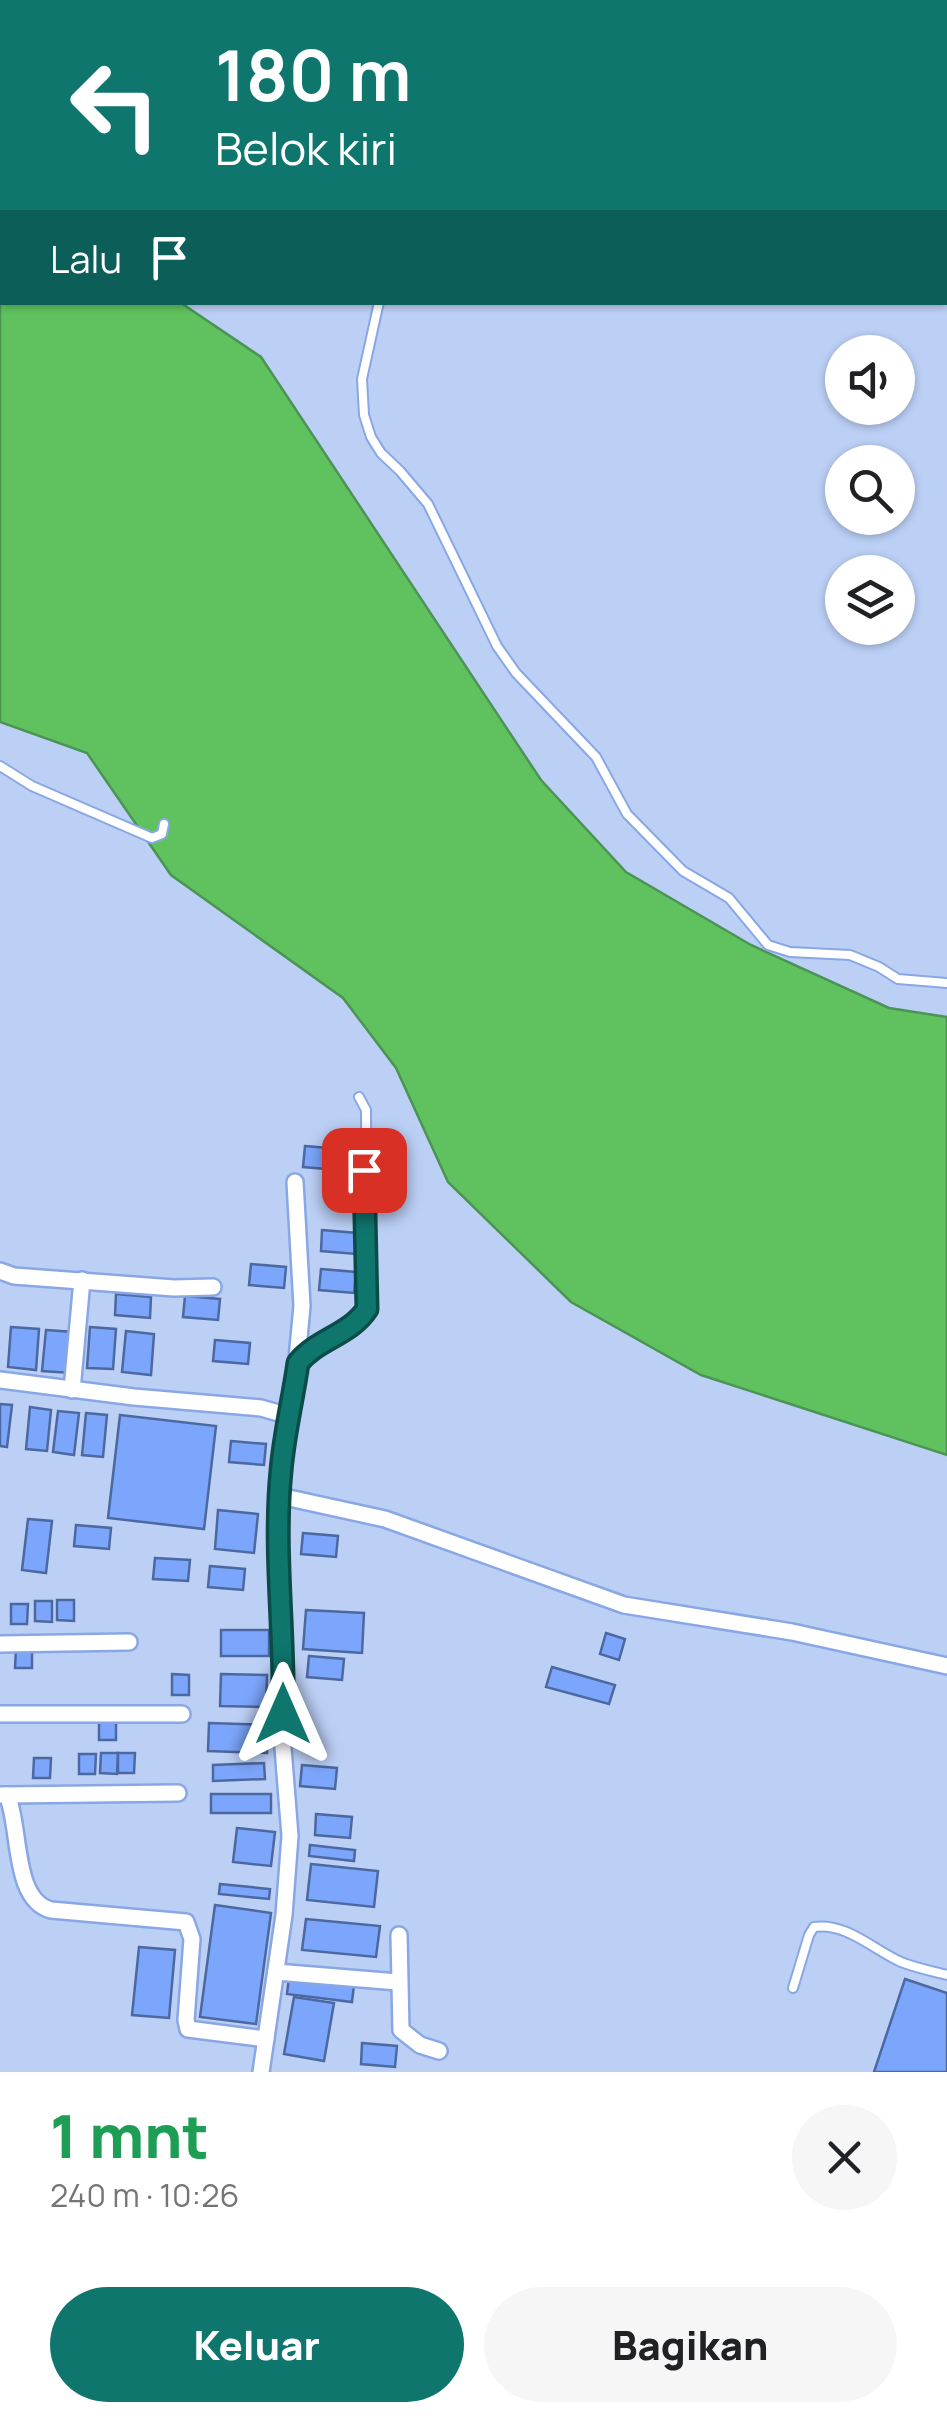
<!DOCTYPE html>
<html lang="id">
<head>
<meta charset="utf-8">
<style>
	:root { --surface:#fff; --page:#f6f6f6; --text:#202124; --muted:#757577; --accent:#0f766e }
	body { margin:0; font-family:Manrope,sans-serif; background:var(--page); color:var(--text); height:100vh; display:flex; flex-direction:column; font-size:38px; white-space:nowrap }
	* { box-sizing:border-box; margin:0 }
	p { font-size:32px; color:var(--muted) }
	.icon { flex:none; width:55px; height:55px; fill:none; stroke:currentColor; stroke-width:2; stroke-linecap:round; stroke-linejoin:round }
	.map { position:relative; height:2072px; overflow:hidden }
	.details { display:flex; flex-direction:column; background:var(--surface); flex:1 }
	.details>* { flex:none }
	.hud { position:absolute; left:0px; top:0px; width:948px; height:305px; box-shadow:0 2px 8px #0004; background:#0f766e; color:#fff; overflow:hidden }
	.controls { position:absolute; left:825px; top:335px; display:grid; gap:20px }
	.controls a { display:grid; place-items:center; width:90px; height:90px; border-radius:50%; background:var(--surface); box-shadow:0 2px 8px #0004; font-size:50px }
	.pin { position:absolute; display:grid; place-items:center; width:85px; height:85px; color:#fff; margin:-42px; border-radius:20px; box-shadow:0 5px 15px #0006 }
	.me { position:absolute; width:110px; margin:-55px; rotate:0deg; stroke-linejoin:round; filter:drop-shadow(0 0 8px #0008) }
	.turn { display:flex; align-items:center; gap:35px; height:210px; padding:0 50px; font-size:45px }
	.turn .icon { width:130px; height:130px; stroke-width:2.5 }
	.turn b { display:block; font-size:70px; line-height:85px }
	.then { display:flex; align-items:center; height:95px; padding:0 50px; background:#0003; gap:20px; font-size:38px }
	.round { display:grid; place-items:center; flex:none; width:105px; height:105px; border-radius:52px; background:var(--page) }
	.summary { display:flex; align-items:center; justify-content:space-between; height:170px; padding:0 50px }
	h1 { font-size:60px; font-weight:800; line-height:75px; color:#1e9e55 }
	.primary-button { display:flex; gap:20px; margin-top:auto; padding:20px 50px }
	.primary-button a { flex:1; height:115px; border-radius:60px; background:var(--accent); color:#fff; font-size:40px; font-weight:800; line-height:115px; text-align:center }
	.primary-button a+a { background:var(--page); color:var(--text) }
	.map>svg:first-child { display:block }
	.water { fill:#60c25e; stroke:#4b9455; stroke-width:2.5 }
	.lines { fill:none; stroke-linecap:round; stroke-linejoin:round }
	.canal { stroke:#60c25e; stroke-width:18 }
	.building { fill:#7ca6fc; stroke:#4c68a0; stroke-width:2.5 }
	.service-casing { stroke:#88a7e4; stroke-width:12 }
	.minor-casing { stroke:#88a7e4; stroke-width:20 }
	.service { stroke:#fff; stroke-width:8 }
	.minor { stroke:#fff; stroke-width:15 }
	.route-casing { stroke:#0a4d48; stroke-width:25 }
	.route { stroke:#0f766e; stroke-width:18 }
</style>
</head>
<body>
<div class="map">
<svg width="947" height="2072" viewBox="0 0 947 2072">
	<rect width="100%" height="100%" fill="#bcd0f6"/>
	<!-- water -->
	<polygon class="water" points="0,253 2,253 2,302 181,303 261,357 541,780 626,872 751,945 889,1008 947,1017 947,1455 701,1375 571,1302 448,1182 396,1068 343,998 171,875 87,753 0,722"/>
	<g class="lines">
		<!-- canal -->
		<polyline class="canal" points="565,2 568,0"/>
	</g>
	<!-- building -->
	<g class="building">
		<polygon points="305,1146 340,1149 338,1170 303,1167"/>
		<polygon points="322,1230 357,1233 356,1254 321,1251"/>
		<polygon points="251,1264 286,1267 284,1288 249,1285"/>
		<polygon points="321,1269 356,1272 354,1293 319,1290"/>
		<polygon points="116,1294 151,1297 150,1318 115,1315"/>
		<polygon points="185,1296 220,1299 218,1320 183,1317"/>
		<polygon points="11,1327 39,1329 36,1370 8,1367"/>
		<polygon points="90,1327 116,1329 113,1369 87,1368"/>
		<polygon points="46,1330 74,1332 71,1373 42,1371"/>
		<polygon points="126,1331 154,1334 151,1375 122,1372"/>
		<polygon points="215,1340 250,1343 248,1364 213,1361"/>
		<polygon points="0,1404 12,1405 7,1447 0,1446"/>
		<polygon points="30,1407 51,1410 47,1451 26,1449"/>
		<polygon points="58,1411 79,1413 74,1455 53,1452"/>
		<polygon points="86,1413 107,1415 103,1457 82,1455"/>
		<polygon points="120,1415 216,1426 204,1529 108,1518"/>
		<polygon points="231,1441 266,1444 264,1465 229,1462"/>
		<polygon points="218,1510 258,1514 254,1553 215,1549"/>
		<polygon points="28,1519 52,1521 46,1573 22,1570"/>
		<polygon points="76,1525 111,1528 109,1549 74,1546"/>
		<polygon points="303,1533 338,1536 336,1557 301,1554"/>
		<polygon points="155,1558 190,1560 188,1581 153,1579"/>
		<polygon points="210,1566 245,1569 243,1590 208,1587"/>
		<polygon points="57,1600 74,1600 74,1621 57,1620"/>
		<polygon points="35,1601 52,1601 52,1622 35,1621"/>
		<polygon points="11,1604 28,1604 27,1624 11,1624"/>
		<polygon points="306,1610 364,1613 362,1653 303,1649"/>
		<rect x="221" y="1630" width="48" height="26"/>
		<polygon points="606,1633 625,1639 619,1660 600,1654"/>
		<polygon points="16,1648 32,1648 32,1668 15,1668"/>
		<polygon points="309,1656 344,1659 342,1680 307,1677"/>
		<polygon points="552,1667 615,1685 609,1704 546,1687"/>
		<polygon points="172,1674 189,1675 189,1695 172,1695"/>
		<polygon points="221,1674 267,1675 266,1707 220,1706"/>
		<polygon points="99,1719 116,1720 116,1740 99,1740"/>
		<polygon points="209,1723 268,1725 267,1753 208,1751"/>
		<polygon points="101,1753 118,1753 117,1774 100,1773"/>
		<polygon points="118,1753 135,1753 134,1773 118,1773"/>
		<polygon points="79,1754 96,1754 95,1774 79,1774"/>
		<polygon points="34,1758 51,1758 50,1778 33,1778"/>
		<polygon points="264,1763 265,1779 213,1781 213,1765"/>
		<polygon points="302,1765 337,1768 335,1789 300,1786"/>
		<rect x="211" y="1794" width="60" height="19"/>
		<polygon points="316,1814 352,1817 350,1838 315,1835"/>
		<polygon points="237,1828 275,1832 271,1866 233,1862"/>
		<polygon points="310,1845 355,1850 354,1861 309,1856"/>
		<polygon points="311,1864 378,1871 374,1907 307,1900"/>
		<polygon points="220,1884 270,1889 269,1899 219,1894"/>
		<polygon points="215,1905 271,1913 256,2024 200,2017"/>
		<polygon points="306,1919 380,1926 376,1957 302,1950"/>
		<polygon points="139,1947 175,1950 169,2018 132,2015"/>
		<polygon points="289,1976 354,1985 352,2002 287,1994"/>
		<polygon points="905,1979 947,1993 947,2072 874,2072"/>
		<polygon points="294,1997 334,2003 324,2061 284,2054"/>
		<polygon points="362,2043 397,2046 395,2067 361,2064"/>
	</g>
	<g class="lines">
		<defs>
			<g id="service">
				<polyline points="399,2 401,0"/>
				<polyline points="0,179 2,178"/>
				<polyline points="379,302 362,379 364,415 371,437 381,453 400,471 428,504 497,646 516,673 596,757 627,814 683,871 729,898 768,945 790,952 850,955 879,967 898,979 947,983"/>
				<polyline points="0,766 32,786 152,838 162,834 164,824"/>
				<path d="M301,1359c20,-20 50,-26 66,-50l-1,-199 -7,-13"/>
				<path d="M793,1988l16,-53 5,-8c32,-5 60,23 87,35 15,6 31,9 46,13"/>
			</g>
			<g id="minor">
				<polyline points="419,2 424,0"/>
				<polyline points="683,2 685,0"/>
				<polyline points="0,146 2,146"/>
				<polyline points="0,1271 14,1276 174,1288 213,1287"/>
				<polyline points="0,1380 134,1397 261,1408 282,1414 288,1421 281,1471 280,1518 283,1748 290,1836 284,1915 261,2072"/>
				<polyline points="72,1390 82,1280"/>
				<polyline points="288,1421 293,1402 302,1306 295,1182"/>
				<polyline points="280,1496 385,1519 624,1605 792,1632 947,1666"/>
				<polyline points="0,1644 129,1642"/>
				<polyline points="0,1714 182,1714"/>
				<path d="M0,1795h7c14,31 5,105 44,115l135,12 6,17 -6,81 2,9 78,10"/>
				<polyline points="7,1795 178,1793"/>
				<polyline points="399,1935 401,2030 420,2045 439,2051"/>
				<polyline points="276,1972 398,1982"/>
			</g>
		</defs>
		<!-- service casing -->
		<use href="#service" class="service-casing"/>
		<!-- minor casing -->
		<use href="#minor" class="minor-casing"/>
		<!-- service -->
		<use href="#service" class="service"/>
		<!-- minor -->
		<use href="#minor" class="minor"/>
	</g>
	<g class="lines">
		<defs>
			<path id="route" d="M283,1714c2,-81 -10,-163 -2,-243 3,-37 12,-72 17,-108 19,-24 52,-28 69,-54l-3,-139"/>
		</defs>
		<!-- route casing -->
		<use href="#route" class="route-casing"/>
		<!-- route -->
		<use href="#route" class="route"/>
	</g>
</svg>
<div class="controls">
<a><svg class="icon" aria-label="sound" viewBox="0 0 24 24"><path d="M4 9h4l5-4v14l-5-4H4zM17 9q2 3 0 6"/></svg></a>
<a><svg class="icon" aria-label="search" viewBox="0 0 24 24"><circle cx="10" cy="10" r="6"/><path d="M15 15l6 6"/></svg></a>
<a><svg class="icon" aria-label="layers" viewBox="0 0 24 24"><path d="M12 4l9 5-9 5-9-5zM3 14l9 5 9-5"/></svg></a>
</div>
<div class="pin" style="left:364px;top:1170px;background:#d93025"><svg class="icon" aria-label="arrive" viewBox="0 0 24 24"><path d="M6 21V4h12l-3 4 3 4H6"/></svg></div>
<svg class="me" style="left:283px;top:1714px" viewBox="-20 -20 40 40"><path d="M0-17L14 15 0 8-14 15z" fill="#0f766e" stroke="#fff" stroke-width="4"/></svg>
<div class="hud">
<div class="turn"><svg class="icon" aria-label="left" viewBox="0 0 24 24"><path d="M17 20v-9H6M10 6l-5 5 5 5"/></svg><div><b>180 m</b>Belok kiri</div></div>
<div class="then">Lalu<svg class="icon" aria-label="arrive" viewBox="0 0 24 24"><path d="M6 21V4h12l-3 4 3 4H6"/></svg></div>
</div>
</div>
<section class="details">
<div class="summary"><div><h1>1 mnt</h1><p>240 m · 10:26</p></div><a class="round"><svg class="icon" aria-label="close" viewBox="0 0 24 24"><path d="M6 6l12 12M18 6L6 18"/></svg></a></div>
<div class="primary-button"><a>Keluar</a><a>Bagikan</a></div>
</section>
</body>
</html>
